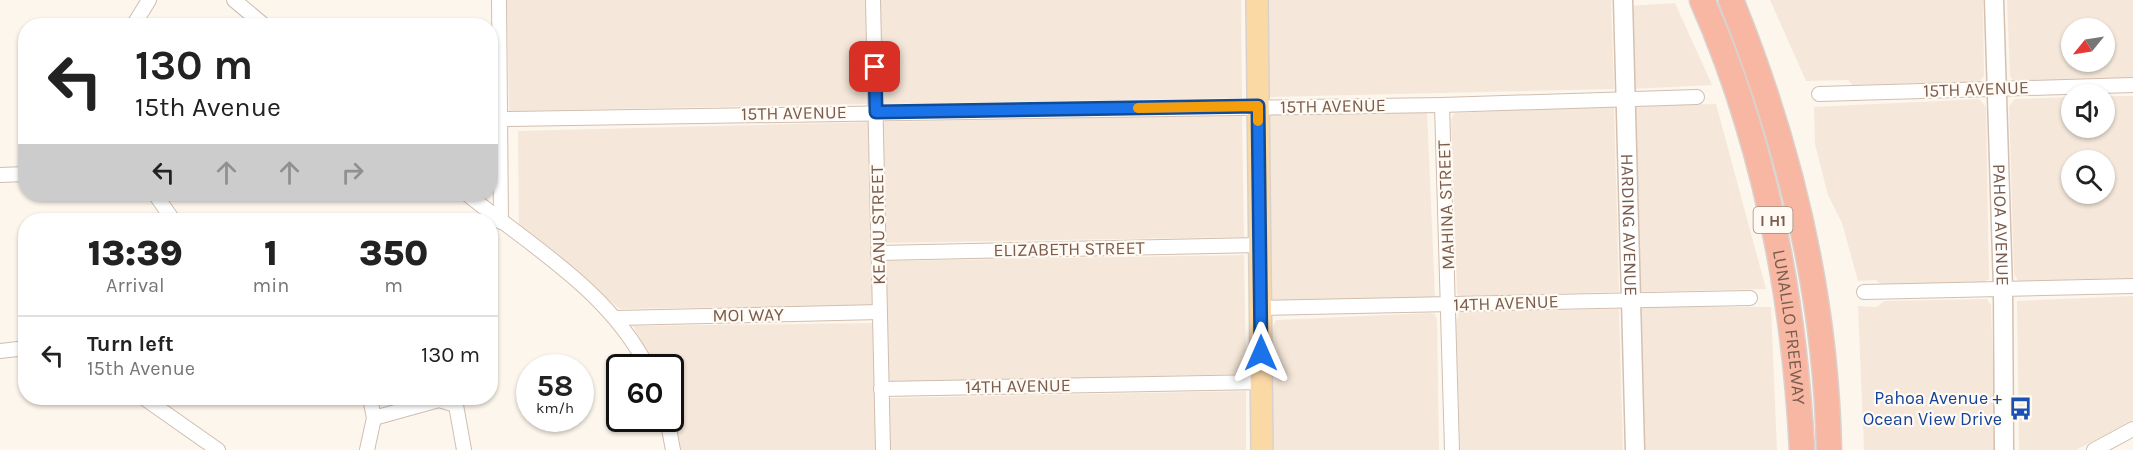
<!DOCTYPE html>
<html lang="en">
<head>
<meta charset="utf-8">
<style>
	:root { --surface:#fff; --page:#f2f2f2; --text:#222; --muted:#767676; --line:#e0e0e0 }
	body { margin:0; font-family:Karla,sans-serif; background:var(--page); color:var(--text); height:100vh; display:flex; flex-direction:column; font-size:22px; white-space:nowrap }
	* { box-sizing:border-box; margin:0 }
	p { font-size:20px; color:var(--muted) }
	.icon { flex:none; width:33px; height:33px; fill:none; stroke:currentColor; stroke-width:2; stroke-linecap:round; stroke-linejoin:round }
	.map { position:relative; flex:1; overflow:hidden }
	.sheet { position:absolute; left:18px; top:213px; width:480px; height:192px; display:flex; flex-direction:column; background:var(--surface); border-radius:24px; box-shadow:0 2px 4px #0004 }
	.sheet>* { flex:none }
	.guide { position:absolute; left:18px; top:18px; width:480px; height:183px; border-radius:24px; box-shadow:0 2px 4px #0004; background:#fff; color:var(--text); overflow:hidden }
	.needle { width:39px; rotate:240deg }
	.fabs { position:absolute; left:2061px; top:18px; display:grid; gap:12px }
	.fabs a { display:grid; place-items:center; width:54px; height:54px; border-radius:50%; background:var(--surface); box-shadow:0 2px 4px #0004; font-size:30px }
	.speed { position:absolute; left:516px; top:354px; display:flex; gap:12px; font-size:30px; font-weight:700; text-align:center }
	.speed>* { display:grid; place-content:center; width:78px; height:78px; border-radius:50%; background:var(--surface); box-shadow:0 2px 4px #0004; line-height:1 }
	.speed small { font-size:15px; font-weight:400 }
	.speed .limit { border:3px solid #111; border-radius:9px; background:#fff; color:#111 }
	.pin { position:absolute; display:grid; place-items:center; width:51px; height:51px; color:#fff; margin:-26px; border-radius:12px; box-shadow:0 3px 9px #0006 }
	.me { position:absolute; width:66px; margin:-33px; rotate:0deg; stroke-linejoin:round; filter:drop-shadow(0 0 4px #0008) }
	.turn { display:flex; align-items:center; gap:21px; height:126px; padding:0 18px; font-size:27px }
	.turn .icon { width:78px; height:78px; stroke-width:2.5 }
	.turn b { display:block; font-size:42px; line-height:51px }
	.lanes { display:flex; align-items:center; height:57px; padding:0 18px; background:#0003; justify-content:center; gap:30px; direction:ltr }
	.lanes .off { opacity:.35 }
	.eta { display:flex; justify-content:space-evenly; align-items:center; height:102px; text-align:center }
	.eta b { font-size:36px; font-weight:800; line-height:42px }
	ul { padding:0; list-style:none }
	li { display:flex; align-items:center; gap:18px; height:78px; padding:0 18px; border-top:2px solid var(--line) }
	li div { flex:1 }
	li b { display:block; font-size:22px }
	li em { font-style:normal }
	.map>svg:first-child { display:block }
	.residential { fill:#f5e8da; fill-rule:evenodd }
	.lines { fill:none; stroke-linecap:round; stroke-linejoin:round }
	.street-casing { stroke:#d1beb0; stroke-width:16 }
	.secondary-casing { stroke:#d6c0b0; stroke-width:21 }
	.primary-casing { stroke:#dad1cd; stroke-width:24 }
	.highway-casing { stroke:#dad1cd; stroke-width:27 }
	.street { stroke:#fff; stroke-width:14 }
	.secondary { stroke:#fff; stroke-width:18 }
	.primary { stroke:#fbd9a5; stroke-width:21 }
	.highway { stroke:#f7b7a3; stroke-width:24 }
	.route-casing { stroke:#114b97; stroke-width:15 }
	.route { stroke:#1a73e8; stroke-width:10 }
	.slow { stroke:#f59e0b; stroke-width:10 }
	.labels { text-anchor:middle; stroke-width:4.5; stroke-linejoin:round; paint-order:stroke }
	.shield { fill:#fffaf3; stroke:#a28b7f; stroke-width:1.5 }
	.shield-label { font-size:16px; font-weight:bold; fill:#7a5c4d }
	.street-label { font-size:18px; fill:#7a5c4d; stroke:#fffaf3 }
	.transit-label { font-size:18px; fill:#164399; stroke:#fffaf3; text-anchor:end }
</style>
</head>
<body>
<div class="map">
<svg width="2133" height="450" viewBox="0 0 2133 450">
	<rect width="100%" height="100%" fill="#fdf6ec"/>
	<!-- residential -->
	<g class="residential">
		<polygon points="507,0 866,0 868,104 509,111"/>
		<polygon points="880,0 1241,0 1242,98 882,104"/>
		<polygon points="1267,0 1611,0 1614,89 1268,97"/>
		<polygon points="1770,0 1983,0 1984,76 1979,82 1853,85 1848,80 1806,81"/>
		<path d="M2007,0h126v78l-120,3 -3,-5zM2072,28h32v34h-32z"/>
		<polygon points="1675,3 1712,85 1631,89 1629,6"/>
		<path d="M2105,96h28v182l-115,3 -4,-7 -5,-168 6,-7 56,-2 1,31h32zM2072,160h32v34h-32z"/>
		<polygon points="1979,99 1986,107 1989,279 1984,282 1882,285 1876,280 1858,281 1842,223 1828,195 1815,144 1814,107"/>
		<polygon points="1716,104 1766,289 1636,292 1632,106"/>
		<polygon points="1614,106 1619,292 1460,296 1457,294 1451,119 1455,113"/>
		<polygon points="1427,111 1435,297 1270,301 1268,115"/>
		<polygon points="1242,115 1244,237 885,243 883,122"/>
		<polygon points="869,122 873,305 620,309 519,227 518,131"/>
		<polygon points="1244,255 1246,374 888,382 886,261"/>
		<polygon points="2133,296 2133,420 2076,450 2019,450 2017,301"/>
		<polygon points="1987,299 1991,305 1996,450 1864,450 1858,306 1877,307 1884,301"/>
		<polygon points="1637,307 1771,307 1777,450 1640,450"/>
		<polygon points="1619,309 1623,450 1460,450 1456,323 1459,312"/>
		<polygon points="1431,313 1435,314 1437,319 1439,450 1272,450 1271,332 1276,320"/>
		<polygon points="873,323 876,450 681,450 671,398 670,368 655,367 633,326"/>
		<polygon points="1246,391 1246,450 890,450 889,398"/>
	</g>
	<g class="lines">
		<defs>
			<g id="street">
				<polyline points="234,0 265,26"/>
				<polyline points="499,0 501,222"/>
				<polyline points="873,0 883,450"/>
				<polyline points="133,26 149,0"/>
				<polyline points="1819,94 2133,85"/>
				<polyline points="1442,105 1452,450"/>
				<polyline points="502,119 1442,105 1697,97"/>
				<polyline points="0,175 26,174"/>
				<polyline points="155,194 173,220"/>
				<path d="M467,194c65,53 142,97 181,174"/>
				<polyline points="878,253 1260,245"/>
				<polyline points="1864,292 2133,286"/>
				<polyline points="1261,308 1750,298"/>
				<polyline points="616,318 880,312"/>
				<polyline points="0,351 26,348"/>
				<polyline points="881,389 1262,382"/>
				<polyline points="144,398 218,450"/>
				<polyline points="374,418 439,400 456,405 464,450"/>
				<polyline points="667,418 673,450"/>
				<polyline points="367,450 374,418 370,398"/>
				<polyline points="2094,450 2133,429"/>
			</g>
			<g id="secondary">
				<path id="s1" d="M1623,0l12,450"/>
				<path id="s2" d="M1994,0l9,289 1,161"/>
			</g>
			<polyline id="primary" points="1257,0 1262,450"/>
			<g id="highway">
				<path id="s3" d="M1702,0c63,143 92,295 100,450"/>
				<path d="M1731,0c58,143 95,295 98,450"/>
			</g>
		</defs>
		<!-- street casing -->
		<use href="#street" class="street-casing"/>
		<!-- secondary casing -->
		<use href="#secondary" class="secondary-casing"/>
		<!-- primary casing -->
		<use href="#primary" class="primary-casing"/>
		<!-- highway casing -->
		<use href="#highway" class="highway-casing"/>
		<!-- street -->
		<use href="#street" class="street"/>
		<!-- secondary -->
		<use href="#secondary" class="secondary"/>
		<!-- primary -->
		<use href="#primary" class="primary"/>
		<!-- highway -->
		<use href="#highway" class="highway"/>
	</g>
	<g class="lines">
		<defs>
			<polyline id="route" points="875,67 876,112 1258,106 1261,353"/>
		</defs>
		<!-- route casing -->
		<use href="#route" class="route-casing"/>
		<!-- route -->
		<use href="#route" class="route"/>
		<!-- slow -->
		<polyline class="slow" points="1138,108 1258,106 1258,121"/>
	</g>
	<!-- icons -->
	<defs>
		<symbol id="bus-bare" viewBox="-9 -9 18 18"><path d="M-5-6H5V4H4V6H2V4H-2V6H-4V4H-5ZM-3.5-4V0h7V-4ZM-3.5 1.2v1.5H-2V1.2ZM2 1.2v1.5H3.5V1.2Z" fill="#1a4fb4" stroke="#fffaf3" stroke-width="2.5" paint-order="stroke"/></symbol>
	</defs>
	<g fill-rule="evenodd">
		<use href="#bus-bare" x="2004" y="392" width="33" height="33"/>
	</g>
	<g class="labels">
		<!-- shield labels -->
		<rect class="shield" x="1753.5" y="207" width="39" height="26" rx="4.5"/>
		<g class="shield-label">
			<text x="1773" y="226">I H1</text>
		</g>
		<!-- street labels -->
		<g class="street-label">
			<text transform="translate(1976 89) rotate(-2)" y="6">15TH AVENUE</text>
			<text transform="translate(1333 106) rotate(-1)" y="6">15TH AVENUE</text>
			<text transform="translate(794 113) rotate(-1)" y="6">15TH AVENUE</text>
			<text transform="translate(1446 205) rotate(-92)" y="6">MAHINA STREET</text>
			<text transform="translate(878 225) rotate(-91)" y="6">KEANU STREET</text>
			<text dy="6" stroke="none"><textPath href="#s1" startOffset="225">HARDING AVENUE</textPath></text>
			<text dy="6" stroke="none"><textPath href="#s2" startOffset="225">PAHOA AVENUE</textPath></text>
			<text transform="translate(1069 249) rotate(-1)" y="6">ELIZABETH STREET</text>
			<text transform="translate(1506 303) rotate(-2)" y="6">14TH AVENUE</text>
			<text transform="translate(748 315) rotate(-1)" y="6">MOI WAY</text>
			<text dy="6" stroke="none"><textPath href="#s3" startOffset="340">LUNALILO FREEWAY</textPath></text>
			<text transform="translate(1018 386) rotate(-1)" y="6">14TH AVENUE</text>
		</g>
		<!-- transit labels -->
		<g class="transit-label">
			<text x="2002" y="404">Pahoa Avenue +<tspan x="2002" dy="21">Ocean View Drive</tspan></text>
		</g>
	</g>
</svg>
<div class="fabs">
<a><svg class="needle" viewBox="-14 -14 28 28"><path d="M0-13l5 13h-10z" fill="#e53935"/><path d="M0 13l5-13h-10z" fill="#767676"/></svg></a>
<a><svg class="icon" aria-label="sound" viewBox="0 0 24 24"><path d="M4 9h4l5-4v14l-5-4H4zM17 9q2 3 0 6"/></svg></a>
<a><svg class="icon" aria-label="search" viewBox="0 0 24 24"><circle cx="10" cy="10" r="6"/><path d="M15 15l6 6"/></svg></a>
</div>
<div class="speed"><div>58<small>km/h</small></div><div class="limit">60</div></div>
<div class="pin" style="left:875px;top:67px;background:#d93025"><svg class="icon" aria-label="arrive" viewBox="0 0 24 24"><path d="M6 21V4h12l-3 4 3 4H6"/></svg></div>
<svg class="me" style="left:1261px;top:353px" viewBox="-20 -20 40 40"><path d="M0-17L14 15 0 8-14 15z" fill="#1a73e8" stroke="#fff" stroke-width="4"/></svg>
<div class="guide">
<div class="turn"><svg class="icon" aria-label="left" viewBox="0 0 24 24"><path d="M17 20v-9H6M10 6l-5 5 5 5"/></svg><div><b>130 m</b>15th Avenue</div></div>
<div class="lanes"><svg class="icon" aria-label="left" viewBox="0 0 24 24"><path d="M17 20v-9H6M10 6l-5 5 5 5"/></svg><svg class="icon off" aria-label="ahead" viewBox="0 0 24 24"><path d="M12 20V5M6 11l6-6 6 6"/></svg><svg class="icon off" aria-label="ahead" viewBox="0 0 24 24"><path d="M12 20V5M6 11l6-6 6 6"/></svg><svg class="icon off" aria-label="right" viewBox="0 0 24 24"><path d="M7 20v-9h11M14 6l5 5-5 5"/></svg></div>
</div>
<section class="sheet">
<div class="eta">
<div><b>13:39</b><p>Arrival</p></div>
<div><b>1</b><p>min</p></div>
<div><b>350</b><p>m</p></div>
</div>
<ul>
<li><svg class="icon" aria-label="left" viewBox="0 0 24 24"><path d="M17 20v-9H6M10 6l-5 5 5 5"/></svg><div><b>Turn left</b><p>15th Avenue</p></div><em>130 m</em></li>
</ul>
</section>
</div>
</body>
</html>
